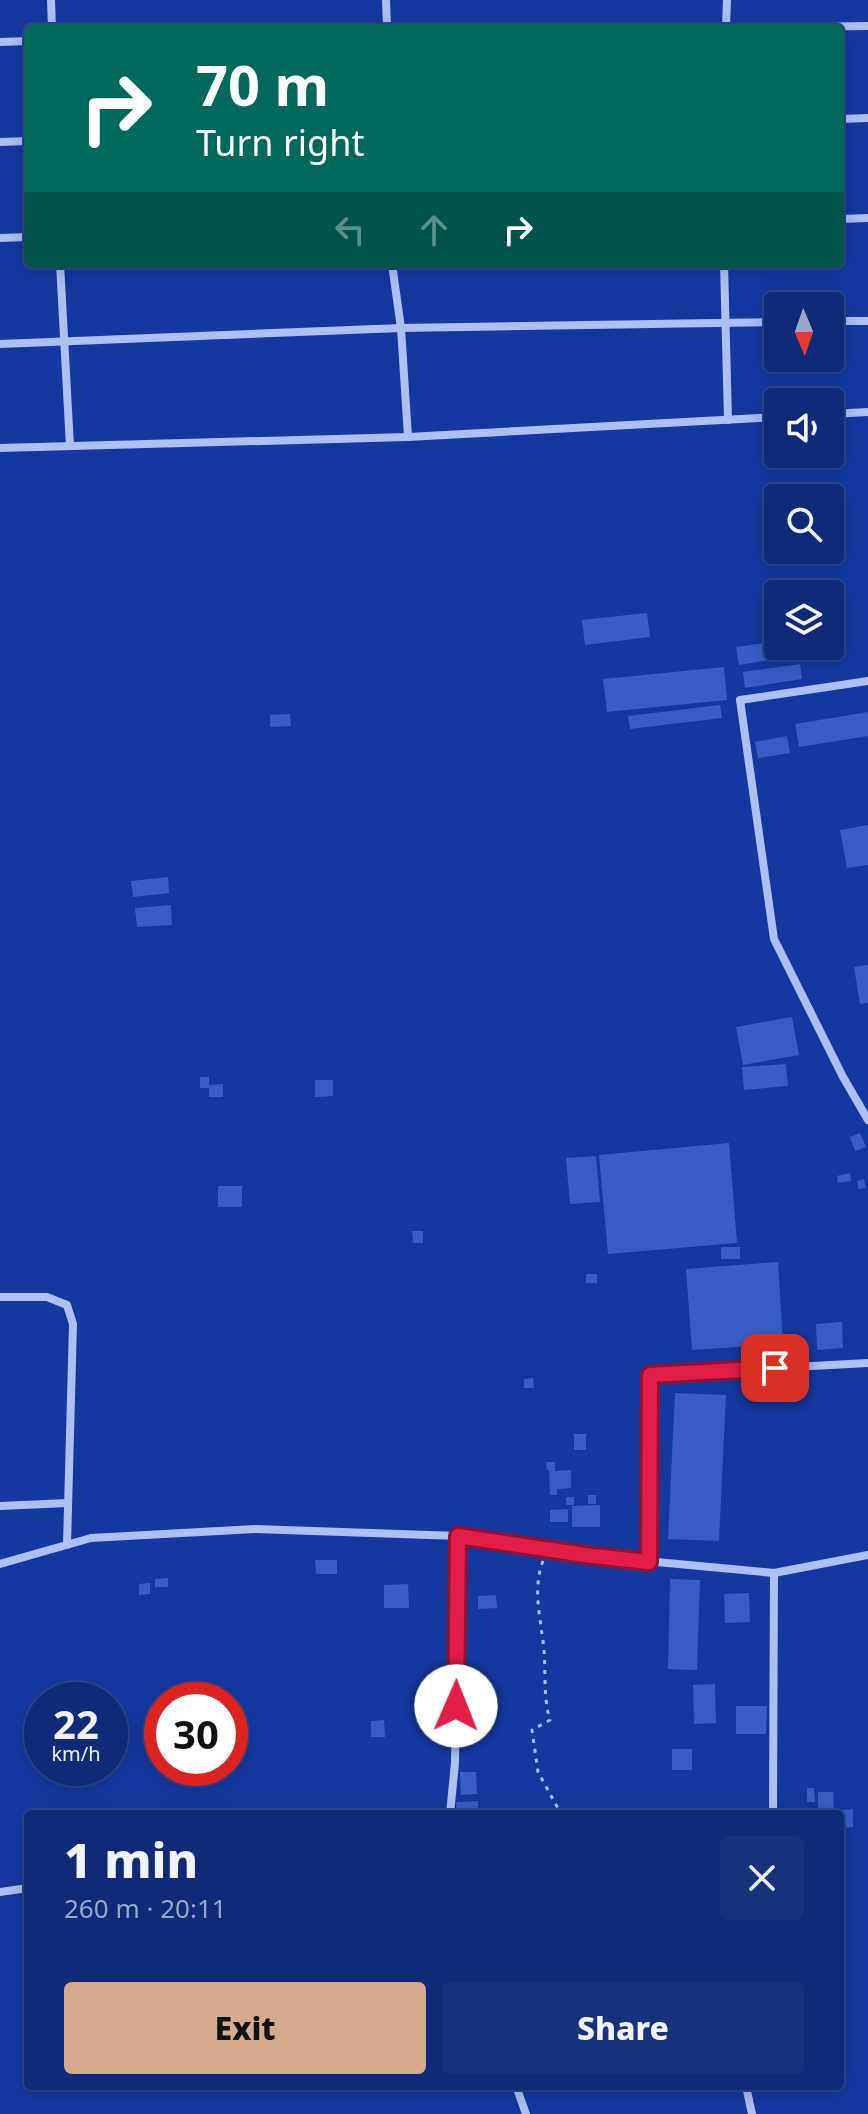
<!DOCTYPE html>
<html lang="en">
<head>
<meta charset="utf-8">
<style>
	:root { --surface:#0e2a78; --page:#17327d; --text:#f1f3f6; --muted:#9ba7c6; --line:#2e468a; --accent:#d6ab8b }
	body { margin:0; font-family:"Noto Sans",sans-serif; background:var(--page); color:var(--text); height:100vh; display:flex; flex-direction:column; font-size:30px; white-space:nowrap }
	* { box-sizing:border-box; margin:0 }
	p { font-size:26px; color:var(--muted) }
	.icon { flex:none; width:44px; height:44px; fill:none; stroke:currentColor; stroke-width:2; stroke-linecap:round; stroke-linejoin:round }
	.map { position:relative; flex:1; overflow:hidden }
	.side { position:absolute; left:24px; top:1810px; width:820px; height:280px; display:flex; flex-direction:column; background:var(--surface); border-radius:8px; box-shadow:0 4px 20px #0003,0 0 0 2px var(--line) }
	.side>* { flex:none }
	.banner { position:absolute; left:24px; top:24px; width:820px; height:244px; border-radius:8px; box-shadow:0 4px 20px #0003,0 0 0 2px var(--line); background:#00695c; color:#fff; overflow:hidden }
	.needle { width:52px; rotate:178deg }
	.fabs { position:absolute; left:764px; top:292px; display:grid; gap:16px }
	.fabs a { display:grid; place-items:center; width:80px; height:80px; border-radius:8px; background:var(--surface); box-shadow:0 4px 20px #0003,0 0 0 2px var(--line); font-size:40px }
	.speed { position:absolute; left:24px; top:1682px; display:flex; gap:16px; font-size:40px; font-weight:700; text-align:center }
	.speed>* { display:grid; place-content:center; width:104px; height:104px; border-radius:50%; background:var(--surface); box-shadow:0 4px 20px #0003,0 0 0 2px var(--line); line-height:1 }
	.speed small { font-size:20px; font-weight:400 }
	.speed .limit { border:12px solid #d22; background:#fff; color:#111 }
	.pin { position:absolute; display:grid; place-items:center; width:68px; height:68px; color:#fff; margin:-34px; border-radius:16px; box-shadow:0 4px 12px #0006 }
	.me { position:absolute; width:88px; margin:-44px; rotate:1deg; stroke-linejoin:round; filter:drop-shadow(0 0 6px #0008) }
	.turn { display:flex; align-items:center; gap:28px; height:168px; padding:0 40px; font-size:36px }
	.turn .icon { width:104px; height:104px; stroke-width:2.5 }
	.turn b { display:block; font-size:56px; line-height:68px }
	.lanes { display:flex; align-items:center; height:76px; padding:0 40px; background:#0003; justify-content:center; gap:40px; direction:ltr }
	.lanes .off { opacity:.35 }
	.round { display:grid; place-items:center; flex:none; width:84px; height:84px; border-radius:8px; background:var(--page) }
	.summary { display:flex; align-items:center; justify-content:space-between; height:136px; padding:0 40px }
	h1 { font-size:48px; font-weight:800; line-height:60px }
	.cta { display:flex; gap:16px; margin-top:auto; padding:16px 40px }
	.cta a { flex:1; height:92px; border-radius:8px; background:var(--accent); color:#111; font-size:32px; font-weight:800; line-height:92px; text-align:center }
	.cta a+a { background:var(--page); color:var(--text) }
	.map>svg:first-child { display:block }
	.building { fill:#375ec5 }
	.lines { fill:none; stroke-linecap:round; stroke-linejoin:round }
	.path { stroke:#acc0f4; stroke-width:3; stroke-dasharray:4 6; stroke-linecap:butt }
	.street { stroke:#acc0f4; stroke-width:8 }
	.route-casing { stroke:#92132f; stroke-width:20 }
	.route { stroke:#e11d48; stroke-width:14 }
</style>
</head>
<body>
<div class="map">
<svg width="868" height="2114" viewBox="0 0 868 2114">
	<rect width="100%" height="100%" fill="#1338a0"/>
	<!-- building -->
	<g class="building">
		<polygon points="647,613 650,637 585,645 582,620"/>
		<polygon points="778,641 778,646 796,646 797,656 739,665 736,647"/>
		<polygon points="800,664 802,679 745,688 743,672"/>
		<polygon points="724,667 727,700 607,712 603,679"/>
		<polygon points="720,705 722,718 630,729 628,716"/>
		<polygon points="868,712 868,736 799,747 795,724"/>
		<polygon points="290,714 291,726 270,727 270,715"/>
		<polygon points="787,736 790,753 758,758 755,742"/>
		<polygon points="868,825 868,865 847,868 840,830"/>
		<polygon points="168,877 169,893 133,897 131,881"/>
		<polygon points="171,905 172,925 137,927 135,908"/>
		<polygon points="868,965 868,1003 860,1004 854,967"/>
		<polygon points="792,1017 799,1055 743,1065 736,1027"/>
		<polygon points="786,1064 788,1086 744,1090 742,1067"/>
		<polygon points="200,1077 209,1077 209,1085 223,1084 223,1097 209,1097 209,1088 200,1088"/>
		<polygon points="315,1080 333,1080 333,1096 315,1097"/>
		<polygon points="860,1133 866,1147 855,1151 850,1137"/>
		<polygon points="729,1143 737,1243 608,1254 599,1155"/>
		<polygon points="596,1156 600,1202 570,1204 566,1158"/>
		<polygon points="850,1173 851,1181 838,1183 837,1176"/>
		<polygon points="864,1179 866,1188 858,1189 857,1181"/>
		<rect x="218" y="1186" width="24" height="21"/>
		<polygon points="412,1231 423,1231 423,1243 413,1243"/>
		<rect x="721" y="1247" width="19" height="12"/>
		<polygon points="778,1262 783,1344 692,1350 686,1269"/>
		<rect x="586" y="1274" width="11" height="9"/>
		<polygon points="842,1322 843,1348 817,1350 816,1324"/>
		<polygon points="533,1378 534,1388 524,1388 524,1379"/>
		<polygon points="675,1393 726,1395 719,1541 668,1539"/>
		<rect x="574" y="1434" width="12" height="16"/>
		<polygon points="546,1462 555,1462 555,1471 571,1470 571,1488 557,1489 557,1495 550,1495 549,1470 547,1470"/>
		<rect x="588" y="1495" width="8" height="9"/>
		<rect x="566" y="1497" width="8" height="8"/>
		<polygon points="600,1505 600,1527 572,1527 572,1506"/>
		<polygon points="568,1509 568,1522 550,1522 550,1510"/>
		<polygon points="315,1560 337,1560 337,1574 316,1574"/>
		<polygon points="168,1578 168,1587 155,1587 155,1579"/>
		<polygon points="670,1579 700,1580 697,1670 668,1669"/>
		<polygon points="150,1583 150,1594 139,1595 139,1584"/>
		<polygon points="408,1584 409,1608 384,1608 384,1585"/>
		<polygon points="749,1593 750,1622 725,1623 724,1594"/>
		<polygon points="496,1595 497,1608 478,1609 478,1596"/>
		<polygon points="715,1684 716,1723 694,1724 693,1685"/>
		<polygon points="736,1706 767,1706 766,1734 736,1734"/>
		<polygon points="384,1720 385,1737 371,1737 371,1721"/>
		<rect x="672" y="1749" width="20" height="21"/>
		<polygon points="460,1772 476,1772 477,1794 461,1795"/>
		<polygon points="807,1788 814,1788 815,1802 807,1802"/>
		<polygon points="818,1792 833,1792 834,1814 818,1814"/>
		<polygon points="478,1801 478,1814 457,1814 456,1802"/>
		<polygon points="853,1809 853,1827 842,1828 841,1810"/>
	</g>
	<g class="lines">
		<!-- path -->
		<path class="path" d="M543,1561c-11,29 -2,58 1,89 2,23 -1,47 6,70l-18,10 6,42 23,42"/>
		<!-- street -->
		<g class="street">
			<polyline points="51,0 52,28"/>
			<polyline points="386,0 387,28"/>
			<polyline points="726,28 727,0"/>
			<polyline points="728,28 868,26"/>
			<polyline points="0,42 28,41"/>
			<polyline points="840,119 868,118"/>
			<polyline points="0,142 28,141"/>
			<polyline points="840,219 868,218"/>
			<polyline points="0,238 28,237"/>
			<polyline points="60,264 70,446"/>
			<polyline points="392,264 401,328 408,437"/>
			<polyline points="724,264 728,420"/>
			<polyline points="830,321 868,321"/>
			<polyline points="0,344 401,328 778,322"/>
			<polyline points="830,414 868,412"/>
			<polyline points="0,448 408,437 778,417"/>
			<polyline points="868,681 740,700 774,939 843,1077 868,1120"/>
			<polyline points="0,1297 47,1297 67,1305 73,1324 67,1545"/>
			<polyline points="0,1506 68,1503"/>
			<polyline points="649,1562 650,1375 868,1363"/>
			<polyline points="0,1564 91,1538 255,1529 458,1536 592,1556 774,1573 773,1814"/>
			<polyline points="774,1573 868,1555"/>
			<polyline points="450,1814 455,1763 458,1536"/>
			<polyline points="0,1892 28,1888"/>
			<polyline points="516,2086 526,2114"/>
			<polyline points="746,2086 752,2114"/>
		</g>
	</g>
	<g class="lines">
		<defs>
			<polyline id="route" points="456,1706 458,1536 592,1556 649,1562 650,1375 775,1368"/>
		</defs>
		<!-- route casing -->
		<use href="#route" class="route-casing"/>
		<!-- route -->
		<use href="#route" class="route"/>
	</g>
</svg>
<div class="fabs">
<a><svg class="needle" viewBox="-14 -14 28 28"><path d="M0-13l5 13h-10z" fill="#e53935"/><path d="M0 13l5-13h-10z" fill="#9ba7c6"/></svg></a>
<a><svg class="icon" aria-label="sound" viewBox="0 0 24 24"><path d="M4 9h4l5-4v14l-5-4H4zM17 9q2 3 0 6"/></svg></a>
<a><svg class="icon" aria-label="search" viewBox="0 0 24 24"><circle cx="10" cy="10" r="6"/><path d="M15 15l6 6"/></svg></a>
<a><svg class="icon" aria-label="layers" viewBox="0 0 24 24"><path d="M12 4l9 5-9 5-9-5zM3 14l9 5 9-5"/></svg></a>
</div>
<div class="speed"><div>22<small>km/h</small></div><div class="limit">30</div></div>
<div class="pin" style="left:775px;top:1368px;background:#d93025"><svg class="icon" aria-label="arrive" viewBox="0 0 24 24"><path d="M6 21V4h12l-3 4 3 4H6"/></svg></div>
<svg class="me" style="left:456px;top:1706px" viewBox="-20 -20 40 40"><circle r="19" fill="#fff"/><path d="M0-13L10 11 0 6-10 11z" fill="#e11d48"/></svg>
<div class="banner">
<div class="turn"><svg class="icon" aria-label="right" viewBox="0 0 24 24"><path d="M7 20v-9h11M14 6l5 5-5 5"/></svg><div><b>70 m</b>Turn right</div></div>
<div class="lanes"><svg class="icon off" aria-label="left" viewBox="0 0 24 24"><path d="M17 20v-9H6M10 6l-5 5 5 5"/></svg><svg class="icon off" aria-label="ahead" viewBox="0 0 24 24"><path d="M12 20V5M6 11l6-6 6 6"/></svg><svg class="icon" aria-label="right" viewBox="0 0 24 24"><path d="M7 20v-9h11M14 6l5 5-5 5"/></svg></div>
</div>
<section class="side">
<div class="summary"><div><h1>1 min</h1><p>260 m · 20:11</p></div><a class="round"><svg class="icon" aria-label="close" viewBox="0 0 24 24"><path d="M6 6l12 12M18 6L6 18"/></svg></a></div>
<div class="cta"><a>Exit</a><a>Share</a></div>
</section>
</div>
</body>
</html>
